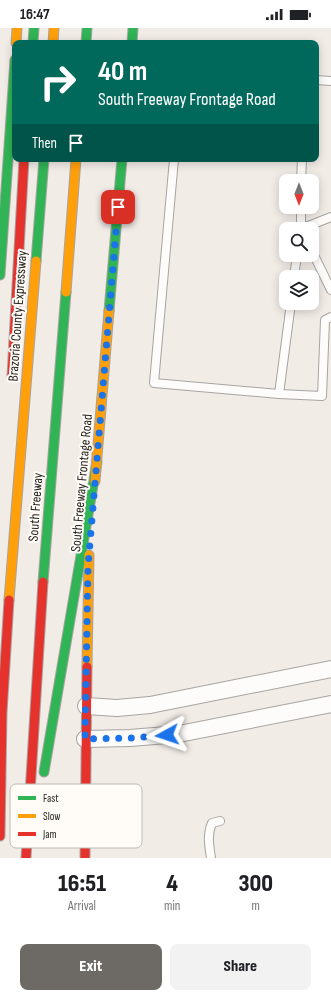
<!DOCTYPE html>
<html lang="en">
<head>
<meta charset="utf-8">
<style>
	:root { --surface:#fff; --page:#f2f2f2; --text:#202124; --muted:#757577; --accent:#6d6964 }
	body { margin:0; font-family:"Sofia Sans Condensed",sans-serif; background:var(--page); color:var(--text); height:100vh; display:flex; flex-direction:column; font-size:15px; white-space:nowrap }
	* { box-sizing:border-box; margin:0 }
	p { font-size:13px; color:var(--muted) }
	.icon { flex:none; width:22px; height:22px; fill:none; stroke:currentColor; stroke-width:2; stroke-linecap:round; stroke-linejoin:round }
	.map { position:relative; height:830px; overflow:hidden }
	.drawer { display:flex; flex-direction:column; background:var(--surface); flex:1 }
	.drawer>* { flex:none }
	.hud { position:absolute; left:12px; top:12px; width:307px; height:122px; border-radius:8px; box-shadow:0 2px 10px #0003; background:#00695c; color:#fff; overflow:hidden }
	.needle { width:26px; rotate:180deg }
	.fabs { position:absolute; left:279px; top:146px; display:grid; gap:8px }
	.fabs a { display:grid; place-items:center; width:40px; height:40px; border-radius:8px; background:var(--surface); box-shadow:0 2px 10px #0003; font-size:20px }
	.pin { position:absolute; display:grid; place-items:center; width:34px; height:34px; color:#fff; margin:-17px; border-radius:8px; box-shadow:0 2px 6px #0006 }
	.me { position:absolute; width:44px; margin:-22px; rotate:265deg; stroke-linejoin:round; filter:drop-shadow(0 0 3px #0008) }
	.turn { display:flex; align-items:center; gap:14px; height:84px; padding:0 20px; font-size:18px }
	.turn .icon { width:52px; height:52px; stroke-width:2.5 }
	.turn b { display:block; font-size:28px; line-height:34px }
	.then { display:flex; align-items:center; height:38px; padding:0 20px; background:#0003; gap:8px; font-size:15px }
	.eta { display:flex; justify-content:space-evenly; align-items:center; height:68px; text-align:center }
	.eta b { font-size:24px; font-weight:800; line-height:28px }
	.button { display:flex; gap:8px; margin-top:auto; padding:8px 20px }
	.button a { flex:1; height:46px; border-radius:8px; background:var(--accent); color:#fff; font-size:16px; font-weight:800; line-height:46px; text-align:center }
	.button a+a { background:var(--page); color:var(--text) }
	.status { display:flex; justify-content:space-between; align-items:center; height:28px; padding:0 20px; background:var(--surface); direction:ltr }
	.status svg { height:11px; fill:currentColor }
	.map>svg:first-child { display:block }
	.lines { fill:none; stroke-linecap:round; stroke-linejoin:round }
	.lane-casing { stroke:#a8a4a1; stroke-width:10 }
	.street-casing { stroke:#a8a4a1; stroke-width:18 }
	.fast-casing { stroke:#a8a4a1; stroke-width:11 }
	.slow-casing { stroke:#a8a4a1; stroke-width:11 }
	.jam-casing { stroke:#a8a4a1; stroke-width:11 }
	.lane { stroke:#fdfcfb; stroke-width:8 }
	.street { stroke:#fdfcfb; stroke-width:16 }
	.fast { stroke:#30b455; stroke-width:9 }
	.slow { stroke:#ff9f0a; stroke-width:9 }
	.jam { stroke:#e5322d; stroke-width:9 }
	.route { stroke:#1a73e8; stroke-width:7; stroke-dasharray:0 12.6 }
	.labels { text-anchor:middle; stroke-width:4; stroke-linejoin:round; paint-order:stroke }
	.street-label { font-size:14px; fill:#25221e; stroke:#fffbf7 }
	.key { fill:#fffbf7; stroke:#bebab6; stroke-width:1 }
	.key-label { font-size:11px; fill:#25221e }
</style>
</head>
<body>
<div class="status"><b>16:47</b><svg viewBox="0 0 49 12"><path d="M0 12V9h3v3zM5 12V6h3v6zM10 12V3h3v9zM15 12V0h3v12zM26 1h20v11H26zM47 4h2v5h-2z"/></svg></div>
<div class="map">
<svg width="331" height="830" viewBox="0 0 331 830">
	<rect width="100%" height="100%" fill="#f2ece7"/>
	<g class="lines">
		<defs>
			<g id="lane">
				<polyline points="316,52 331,53"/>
				<polyline points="174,131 154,355 279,366 291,275"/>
				<polyline points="301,153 302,131"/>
				<polyline points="301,201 331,189"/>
				<polyline points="301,201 301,179"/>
				<polyline points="312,223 331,262"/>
				<polyline points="294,249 297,227"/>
				<polyline points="279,366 322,368 325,292 331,289"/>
				<path d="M211,830c-2,-13 -4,-23 1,-35l8,-2"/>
			</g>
			<g id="street">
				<polyline points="86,678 117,680 150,677 331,641"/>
				<polyline points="85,711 130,710 179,706 331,676"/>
			</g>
			<g id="fast">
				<polyline points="33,15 34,0"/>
				<polyline points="86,15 87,0"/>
				<polyline points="132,15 133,0"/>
				<polyline points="36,233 44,131"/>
				<polyline points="0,247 15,32"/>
				<polyline points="109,283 122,131"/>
				<polyline points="43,554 66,264"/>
				<polyline points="44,744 97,434"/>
			</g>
			<g id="slow">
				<polyline points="16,15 17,0"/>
				<polyline points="53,15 54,0"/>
				<polyline points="66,264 76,131"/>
				<polyline points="95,453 109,283"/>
				<polyline points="9,572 36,233"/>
				<polyline points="87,639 89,527"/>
			</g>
			<g id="jam">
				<polyline points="12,348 24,131"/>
				<polyline points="0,808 2,685 9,572"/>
				<polyline points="26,830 43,554"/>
				<polyline points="85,830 87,639"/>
			</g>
		</defs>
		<!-- lane casing -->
		<use href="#lane" class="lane-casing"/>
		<!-- street casing -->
		<use href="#street" class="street-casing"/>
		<!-- fast casing -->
		<use href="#fast" class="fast-casing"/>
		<!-- slow casing -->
		<use href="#slow" class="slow-casing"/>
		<!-- jam casing -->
		<use href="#jam" class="jam-casing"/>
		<!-- lane -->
		<use href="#lane" class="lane"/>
		<!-- street -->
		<use href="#street" class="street"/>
		<!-- fast -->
		<use href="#fast" class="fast"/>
		<!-- slow -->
		<use href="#slow" class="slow"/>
		<!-- jam -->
		<use href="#jam" class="jam"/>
	</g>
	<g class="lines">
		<!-- route -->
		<polyline class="route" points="118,179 88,539 85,711 130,710 167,707"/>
	</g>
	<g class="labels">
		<!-- street labels -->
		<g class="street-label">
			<text transform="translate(17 288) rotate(-86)" y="5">Brazoria County Expressway</text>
			<text transform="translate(81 455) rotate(-85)" y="5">South Freeway Frontage Road</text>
			<text transform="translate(35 479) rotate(-86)" y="5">South Freeway</text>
		</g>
	</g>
	<!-- legend -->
	<rect x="10" y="756" width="132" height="64" rx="6" class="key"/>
	<rect x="18" y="768" width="18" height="4" fill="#30b455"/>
	<rect x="18" y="786" width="18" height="4" fill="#ff9f0a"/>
	<rect x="18" y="804" width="18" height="4" fill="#e5322d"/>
	<g class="key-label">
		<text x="43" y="774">Fast</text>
		<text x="43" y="792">Slow</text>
		<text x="43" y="810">Jam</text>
	</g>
</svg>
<div class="fabs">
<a><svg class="needle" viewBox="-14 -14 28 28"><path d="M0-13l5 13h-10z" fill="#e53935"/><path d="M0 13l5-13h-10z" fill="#757577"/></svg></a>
<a><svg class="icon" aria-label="search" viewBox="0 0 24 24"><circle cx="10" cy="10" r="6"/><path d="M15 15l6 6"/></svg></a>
<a><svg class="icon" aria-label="layers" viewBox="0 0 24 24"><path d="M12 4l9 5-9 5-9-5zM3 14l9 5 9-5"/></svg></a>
</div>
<div class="pin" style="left:118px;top:179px;background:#d93025"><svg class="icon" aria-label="arrive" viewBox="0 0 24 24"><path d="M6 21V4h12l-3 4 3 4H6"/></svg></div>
<svg class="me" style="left:167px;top:707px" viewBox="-20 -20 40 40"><path d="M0-17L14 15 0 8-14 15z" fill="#1a73e8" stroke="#fff" stroke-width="4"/></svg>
<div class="hud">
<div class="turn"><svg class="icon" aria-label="right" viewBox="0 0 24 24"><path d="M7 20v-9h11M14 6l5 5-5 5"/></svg><div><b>40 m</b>South Freeway Frontage Road</div></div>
<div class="then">Then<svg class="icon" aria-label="arrive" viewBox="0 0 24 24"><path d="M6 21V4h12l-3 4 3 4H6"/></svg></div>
</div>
</div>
<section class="drawer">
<div class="eta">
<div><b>16:51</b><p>Arrival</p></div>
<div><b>4</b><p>min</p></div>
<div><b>300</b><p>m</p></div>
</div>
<div class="button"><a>Exit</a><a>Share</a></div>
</section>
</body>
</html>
